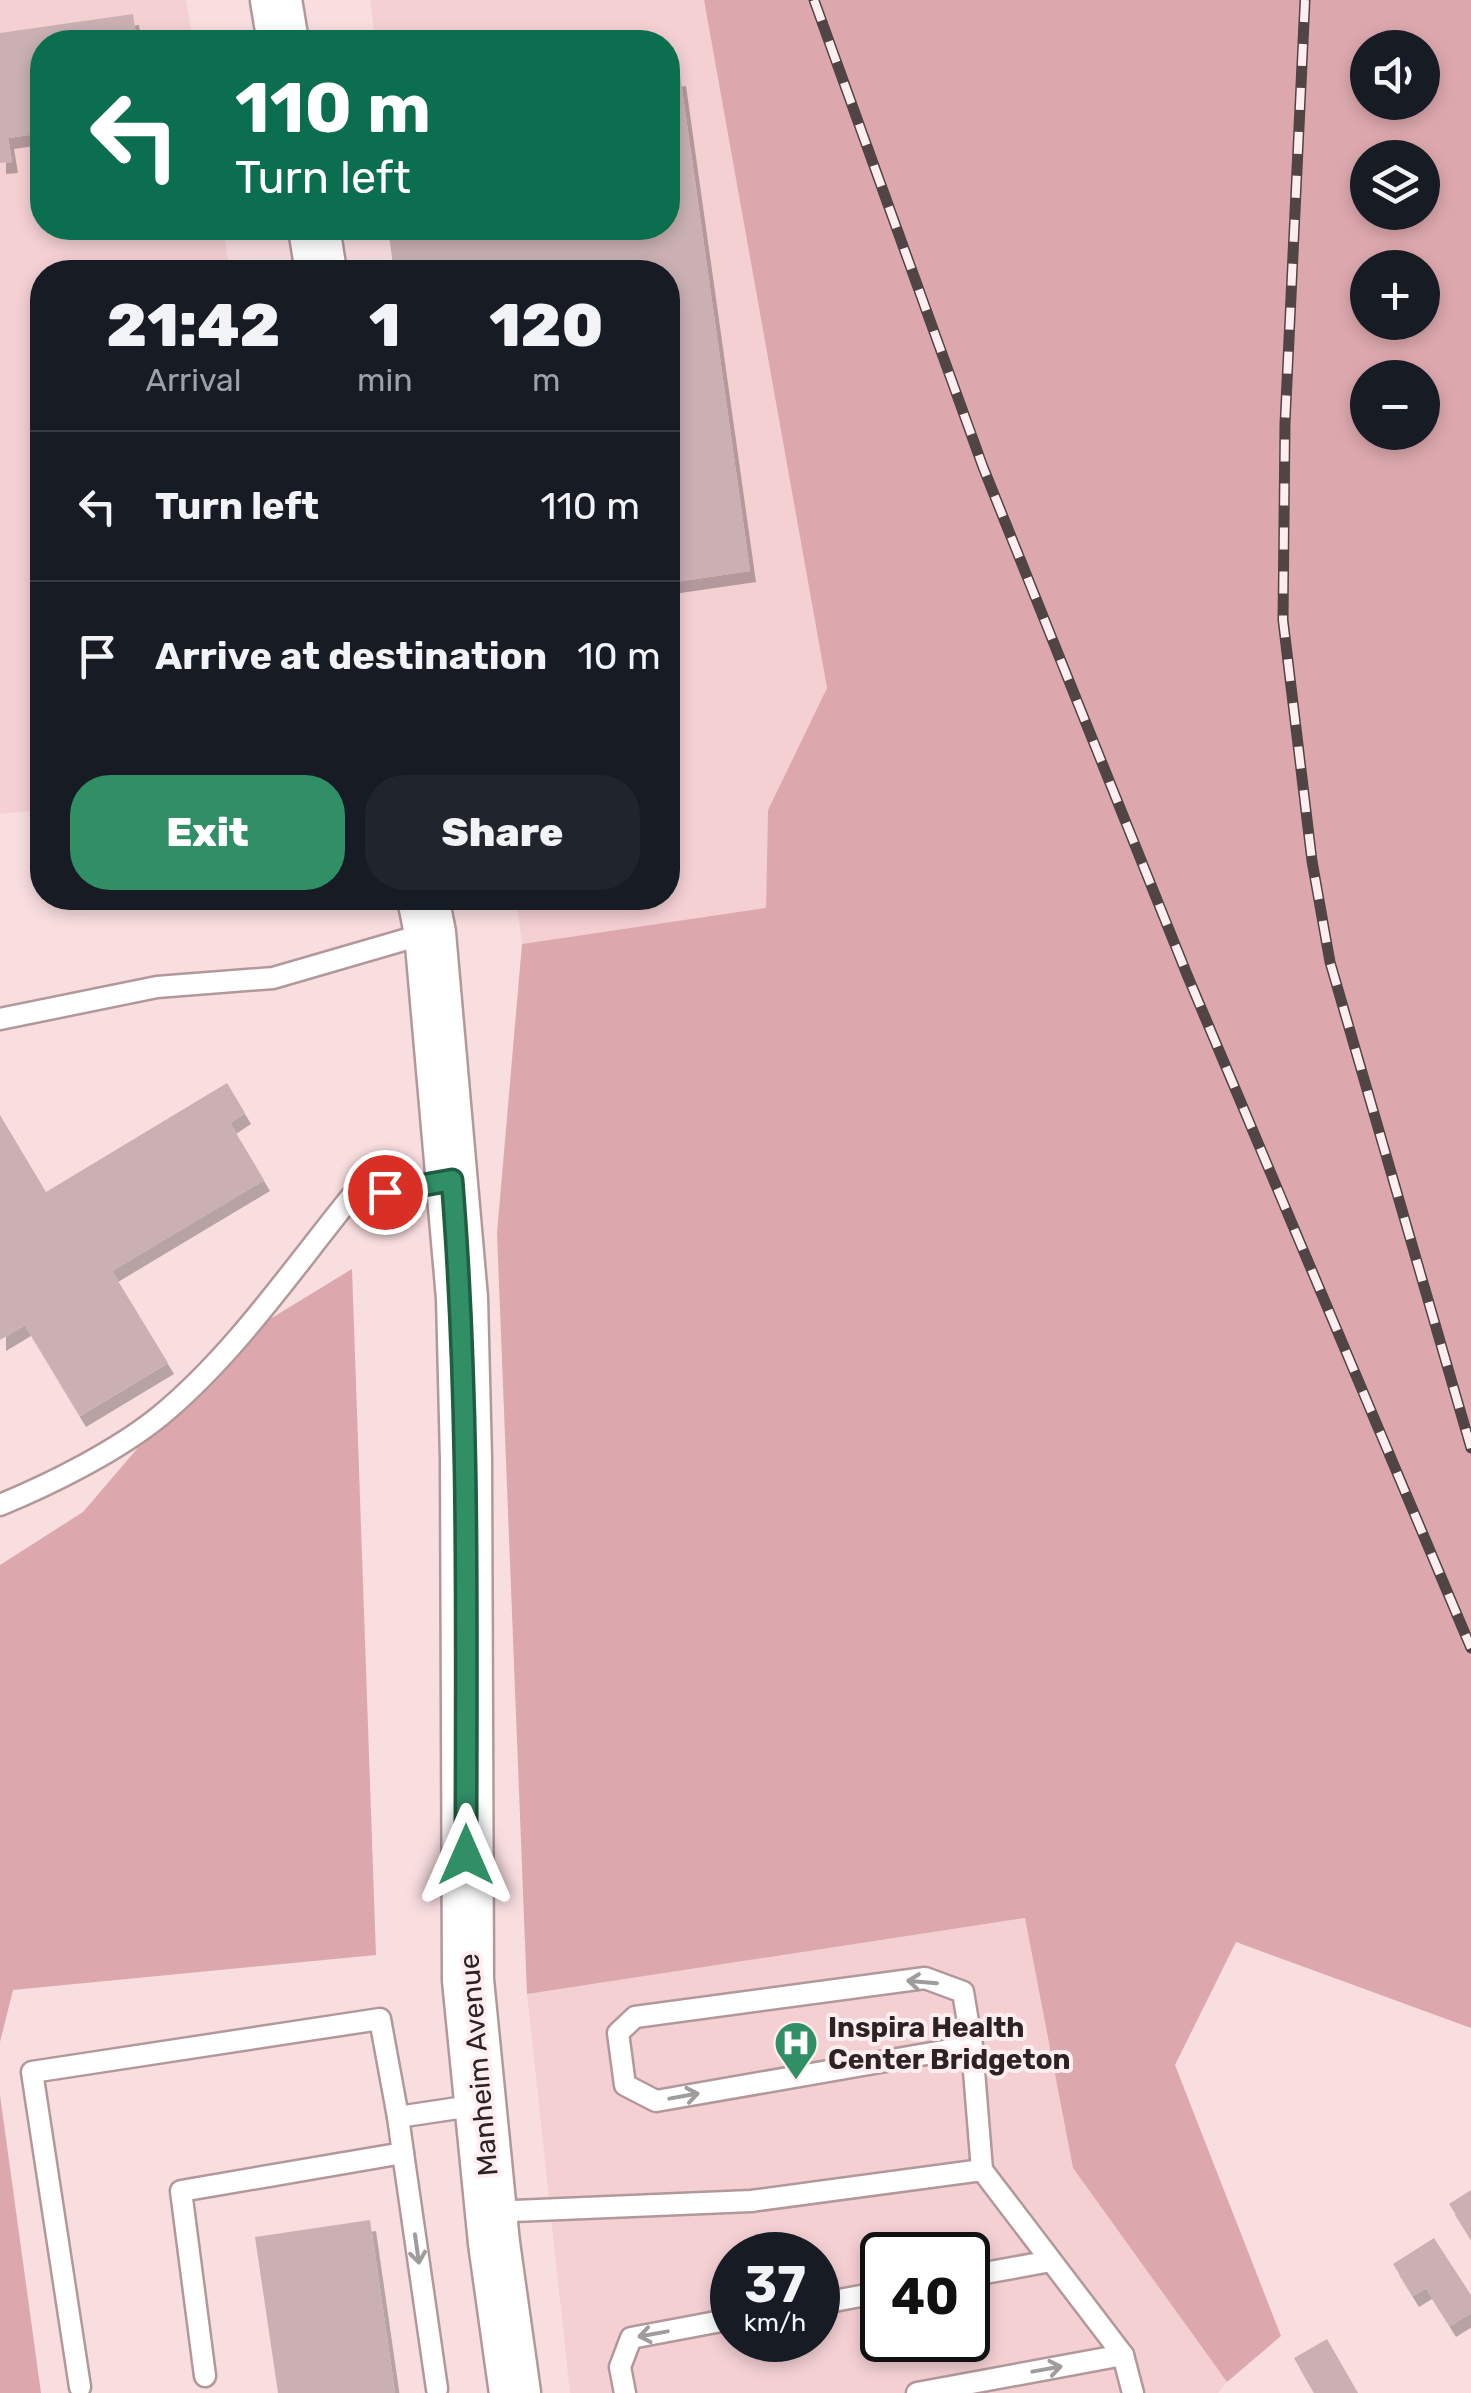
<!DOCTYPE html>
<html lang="en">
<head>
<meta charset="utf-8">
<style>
	:root { --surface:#171b24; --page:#20242c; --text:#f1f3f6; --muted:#9ea1a6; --line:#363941; --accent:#318f66 }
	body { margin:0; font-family:Rubik,sans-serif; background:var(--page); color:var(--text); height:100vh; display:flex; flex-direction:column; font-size:38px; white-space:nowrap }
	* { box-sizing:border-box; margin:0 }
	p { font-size:32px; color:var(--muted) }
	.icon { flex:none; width:55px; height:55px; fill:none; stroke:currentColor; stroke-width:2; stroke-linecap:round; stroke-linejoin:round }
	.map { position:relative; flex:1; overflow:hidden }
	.sheet { position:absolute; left:30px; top:260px; width:650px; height:650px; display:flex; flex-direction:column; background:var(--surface); border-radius:40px; box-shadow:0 5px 15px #0003 }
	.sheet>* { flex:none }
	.banner { position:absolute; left:30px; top:30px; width:650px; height:210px; border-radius:40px; box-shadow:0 5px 15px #0003; background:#0b6e4f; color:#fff; overflow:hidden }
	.buttons { position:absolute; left:1350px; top:30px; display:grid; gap:20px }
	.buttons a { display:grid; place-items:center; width:90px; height:90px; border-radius:50%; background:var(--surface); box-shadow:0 5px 15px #0003; font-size:50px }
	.speed { position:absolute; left:710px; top:2232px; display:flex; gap:20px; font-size:50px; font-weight:700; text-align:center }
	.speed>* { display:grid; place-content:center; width:130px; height:130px; border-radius:50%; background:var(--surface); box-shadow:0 5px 15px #0003; line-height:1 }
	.speed small { font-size:25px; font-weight:400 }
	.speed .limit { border:5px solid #111; border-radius:15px; background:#fff; color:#111 }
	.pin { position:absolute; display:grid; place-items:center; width:85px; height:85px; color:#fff; margin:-42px; border:5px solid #fff; border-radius:50%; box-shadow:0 2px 10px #0007 }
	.me { position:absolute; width:110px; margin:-55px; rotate:0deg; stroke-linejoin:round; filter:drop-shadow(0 0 8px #0008) }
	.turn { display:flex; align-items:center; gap:35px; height:210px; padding:0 40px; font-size:45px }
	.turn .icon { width:130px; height:130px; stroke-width:2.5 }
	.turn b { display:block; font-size:70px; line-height:85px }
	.eta { display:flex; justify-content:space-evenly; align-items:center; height:170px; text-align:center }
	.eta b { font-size:60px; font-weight:800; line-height:70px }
	.primary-button { display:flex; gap:20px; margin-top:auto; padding:20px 40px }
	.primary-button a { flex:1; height:115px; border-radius:40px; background:var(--accent); color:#fff; font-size:40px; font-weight:800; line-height:115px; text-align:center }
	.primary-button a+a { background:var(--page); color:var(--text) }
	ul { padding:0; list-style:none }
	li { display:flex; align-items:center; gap:30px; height:150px; padding:0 40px; border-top:2px solid var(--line) }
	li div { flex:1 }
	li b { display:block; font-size:38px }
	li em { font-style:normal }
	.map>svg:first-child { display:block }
	.built { fill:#f4d0d3; fill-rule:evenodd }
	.green { fill:#dca8ad; fill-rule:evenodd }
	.building { fill:#cab0b2; filter:url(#shadow) }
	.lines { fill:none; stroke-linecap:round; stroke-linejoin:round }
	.service-casing { stroke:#b2989b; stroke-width:25 }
	.tertiary-casing { stroke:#b2989b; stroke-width:55 }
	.service { stroke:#fff; stroke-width:20 }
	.tertiary { stroke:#fff; stroke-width:50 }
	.rail-casing { stroke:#514445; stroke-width:11 }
	.rail { stroke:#ffeeef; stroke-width:8; stroke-dasharray:22; stroke-linecap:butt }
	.oneway { stroke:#a09c9c }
	.route-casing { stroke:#205d42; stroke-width:25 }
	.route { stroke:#318f66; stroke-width:18 }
	.labels { text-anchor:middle; stroke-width:8; stroke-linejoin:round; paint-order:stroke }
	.poi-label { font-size:28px; font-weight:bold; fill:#2d2324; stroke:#ffeeef; text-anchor:start }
	.street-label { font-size:28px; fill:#2d2324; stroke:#ffeeef }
</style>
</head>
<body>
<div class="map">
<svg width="1471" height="2393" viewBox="0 0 1471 2393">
	<defs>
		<filter id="shadow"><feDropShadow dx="6" dy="11" stdDeviation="0" flood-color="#0004"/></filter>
	</defs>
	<rect width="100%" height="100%" fill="#f9dee0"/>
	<!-- built -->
	<g class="built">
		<polygon points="0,0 186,0 193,42 42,42 42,228 223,228 230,272 42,272 42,810 0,814"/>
		<polygon points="370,0 704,0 827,688 768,810 766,909 522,944 516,898 668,898 668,272 414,272 407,228 668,228 668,42 376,42"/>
		<path d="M1025,1918l48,250 154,214 -9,11h-648l-43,-399zM732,2255h86v85h-86zM882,2255h86v85h-86z"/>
	</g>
	<!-- green -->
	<g class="green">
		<path d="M704,0h767v2028l-235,-86 -61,123 106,271 -54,46 -154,-214 -48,-250 -498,76 -30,-761 25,-289 244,-36 2,-98 59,-122zM1368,48h54v54h-54zM1368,158h54v54h-54zM1368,268h54v54h-54zM1368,378h54v54h-54z"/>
		<polygon points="352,1269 376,1955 13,1990 0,2042 0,1565 83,1512 224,1347"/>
		<polygon points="0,2095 41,2393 0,2393"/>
	</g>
	<!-- building -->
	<g class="building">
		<polygon points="133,14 137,42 42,42 42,133 8,138 12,162 0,163 0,33"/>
		<polygon points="680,75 750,571 668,583 668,272 394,272 388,228 668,228 668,77"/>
		<polygon points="42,509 42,595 40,595 31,511"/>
		<polygon points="227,1083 245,1113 230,1123 264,1180 112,1271 168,1363 80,1416 25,1325 0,1340 0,1115 46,1192"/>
		<polygon points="1471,2190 1471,2239 1449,2204"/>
		<polygon points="370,2220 395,2393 278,2393 255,2237"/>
		<polygon points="1434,2238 1471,2295 1471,2313 1450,2326 1426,2288 1413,2296 1393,2264"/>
		<polygon points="1327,2339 1358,2393 1314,2393 1294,2358"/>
	</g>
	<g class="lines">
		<defs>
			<g id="service">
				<polyline points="0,1019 157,987 273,978 428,933"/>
				<path d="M0,1505c51,-21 117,-54 160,-89 74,-61 131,-145 191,-219l99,-16"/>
				<polyline points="972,2046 656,2101 625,2085 618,2033 635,2017 925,1978 963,1992 972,2046 982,2170"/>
				<polyline points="403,2153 437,2389"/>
				<polyline points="491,2212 751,2201 982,2170 1123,2355 1133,2393"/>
				<polyline points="968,2276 1051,2261"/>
				<polyline points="818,2304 882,2292"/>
				<polyline points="205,2376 181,2191 403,2153 398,2117"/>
				<polyline points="80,2387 32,2072 380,2019 398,2117 478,2105"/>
				<polyline points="625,2393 620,2367 631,2338 732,2319"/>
				<polyline points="917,2393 1123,2355"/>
			</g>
			<g id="tertiary">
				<polyline points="276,0 283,42"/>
				<polyline points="314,228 321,272"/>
				<polyline points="423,898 430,933 462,1298 466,1459 468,1980 494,2243 515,2393"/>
			</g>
		</defs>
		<!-- service casing -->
		<use href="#service" class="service-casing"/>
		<!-- tertiary casing -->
		<use href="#tertiary" class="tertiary-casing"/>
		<!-- service -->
		<use href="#service" class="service"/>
		<!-- tertiary -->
		<use href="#tertiary" class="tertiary"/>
		<defs>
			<g id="rail">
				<polyline points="814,0 983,467 1188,977 1471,1648"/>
				<polyline points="1305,0 1285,424 1283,620 1312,861 1330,962 1471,1448"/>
			</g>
		</defs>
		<!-- rail casing -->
		<use href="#rail" class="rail-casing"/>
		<!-- rail -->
		<use href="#rail" class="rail"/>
	</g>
	<!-- one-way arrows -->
	<defs><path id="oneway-shaft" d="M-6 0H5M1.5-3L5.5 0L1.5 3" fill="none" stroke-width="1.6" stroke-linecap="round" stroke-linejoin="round" transform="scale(2.5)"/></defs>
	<g class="oneway">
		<use href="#oneway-shaft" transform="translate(922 1982) rotate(-175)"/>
		<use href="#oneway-shaft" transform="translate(684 2096) rotate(-10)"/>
		<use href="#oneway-shaft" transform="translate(417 2249) rotate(82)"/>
		<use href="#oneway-shaft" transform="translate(653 2334) rotate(170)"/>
		<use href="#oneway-shaft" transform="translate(1047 2369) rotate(-10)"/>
	</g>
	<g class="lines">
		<defs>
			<path id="route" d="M385,1192l67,-12c18,225 14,450 14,675"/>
		</defs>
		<!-- route casing -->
		<use href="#route" class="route-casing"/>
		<!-- route -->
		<use href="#route" class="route"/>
	</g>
	<!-- icons -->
	<defs>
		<symbol id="hospital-pin" viewBox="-11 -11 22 30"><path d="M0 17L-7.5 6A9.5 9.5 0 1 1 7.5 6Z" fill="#318f66" stroke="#ffeeef"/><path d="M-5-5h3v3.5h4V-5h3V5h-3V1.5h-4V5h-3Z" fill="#fff"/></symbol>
	</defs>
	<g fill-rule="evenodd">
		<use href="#hospital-pin" x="771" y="2018" width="50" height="68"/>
	</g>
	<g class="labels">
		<!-- poi labels -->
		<g class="poi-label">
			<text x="828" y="2037">Inspira Health<tspan x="828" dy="32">Center Bridgeton</tspan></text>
		</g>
		<!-- street labels -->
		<g class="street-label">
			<text transform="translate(478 2065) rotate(-95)" y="10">Manheim Avenue</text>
		</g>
	</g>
</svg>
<div class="buttons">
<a><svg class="icon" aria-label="sound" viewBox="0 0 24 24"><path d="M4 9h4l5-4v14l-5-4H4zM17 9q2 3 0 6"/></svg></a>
<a><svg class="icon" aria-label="layers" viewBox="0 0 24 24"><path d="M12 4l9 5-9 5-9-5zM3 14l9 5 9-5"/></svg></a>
<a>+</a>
<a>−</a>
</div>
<div class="speed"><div>37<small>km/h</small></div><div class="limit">40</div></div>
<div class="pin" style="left:385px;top:1192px;background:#d93025"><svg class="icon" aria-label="arrive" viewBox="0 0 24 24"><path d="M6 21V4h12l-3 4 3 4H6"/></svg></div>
<svg class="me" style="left:466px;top:1855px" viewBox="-20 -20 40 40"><path d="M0-17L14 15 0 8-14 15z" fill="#318f66" stroke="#fff" stroke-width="4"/></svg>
<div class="banner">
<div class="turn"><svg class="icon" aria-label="left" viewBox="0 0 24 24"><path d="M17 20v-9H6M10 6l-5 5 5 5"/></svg><div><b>110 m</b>Turn left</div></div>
</div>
<section class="sheet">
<div class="eta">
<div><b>21:42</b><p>Arrival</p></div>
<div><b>1</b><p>min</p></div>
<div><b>120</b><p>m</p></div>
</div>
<ul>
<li><svg class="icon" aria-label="left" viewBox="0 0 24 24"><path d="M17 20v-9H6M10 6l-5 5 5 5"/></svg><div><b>Turn left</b></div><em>110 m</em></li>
<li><svg class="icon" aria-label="arrive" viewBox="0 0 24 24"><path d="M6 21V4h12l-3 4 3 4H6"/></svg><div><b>Arrive at destination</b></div><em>10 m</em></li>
</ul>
<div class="primary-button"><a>Exit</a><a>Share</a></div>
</section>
</div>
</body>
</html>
